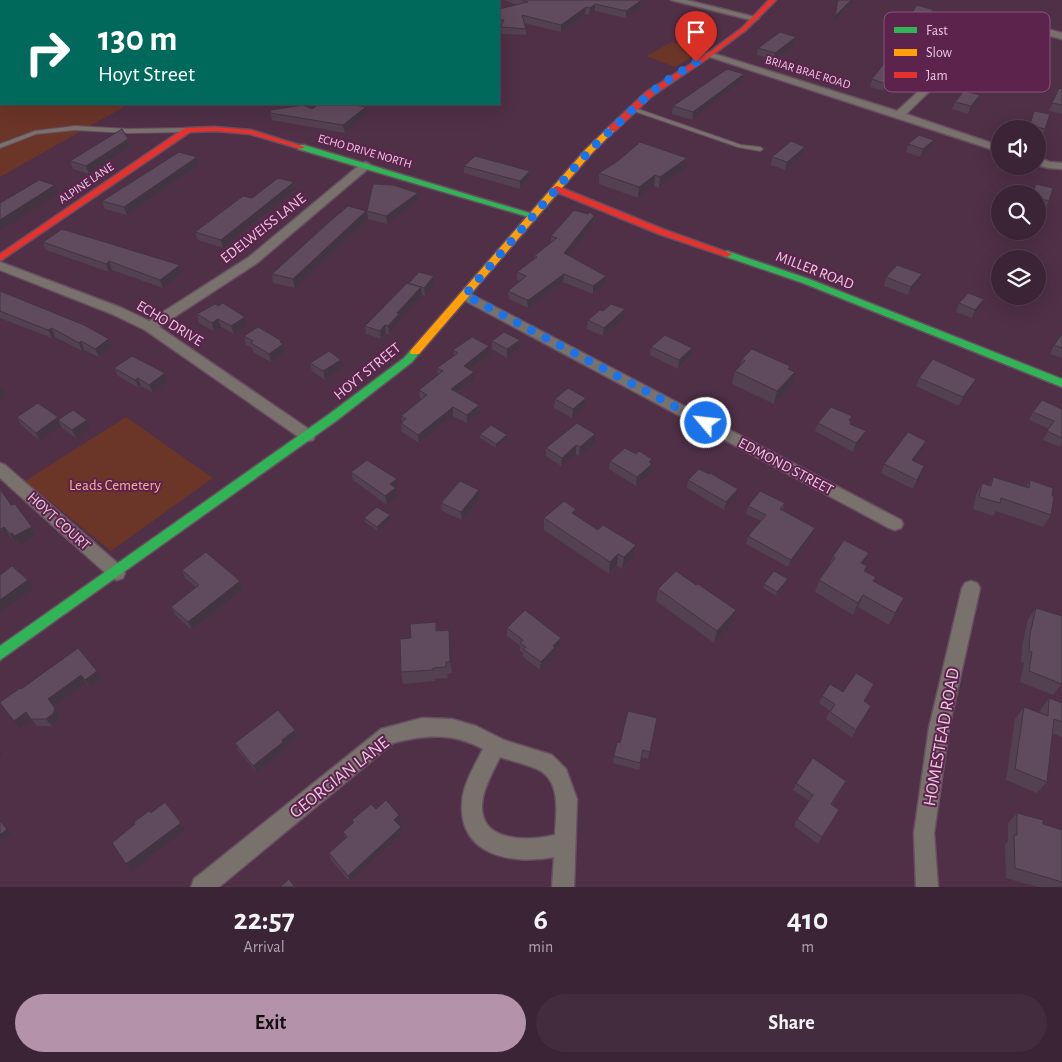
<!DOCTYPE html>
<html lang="en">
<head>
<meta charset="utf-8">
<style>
	:root { --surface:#3b2435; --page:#422c3d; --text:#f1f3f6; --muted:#aca4ad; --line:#544150; --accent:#b492a9 }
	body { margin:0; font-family:"Alegreya Sans",sans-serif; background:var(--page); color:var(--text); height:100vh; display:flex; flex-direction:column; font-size:19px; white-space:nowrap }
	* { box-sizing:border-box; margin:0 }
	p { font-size:16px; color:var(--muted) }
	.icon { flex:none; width:28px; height:28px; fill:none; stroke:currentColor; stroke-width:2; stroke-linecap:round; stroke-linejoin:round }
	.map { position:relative; height:887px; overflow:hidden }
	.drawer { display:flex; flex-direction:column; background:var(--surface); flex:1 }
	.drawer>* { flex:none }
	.guide { position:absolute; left:0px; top:0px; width:500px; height:105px; box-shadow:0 5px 20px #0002,0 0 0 1px var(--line); background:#00695c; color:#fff; overflow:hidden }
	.controls { position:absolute; left:991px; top:120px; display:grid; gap:10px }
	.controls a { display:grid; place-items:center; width:55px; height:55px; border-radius:50%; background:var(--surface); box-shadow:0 5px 20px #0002,0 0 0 1px var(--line); font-size:25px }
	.pin { position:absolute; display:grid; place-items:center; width:42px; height:42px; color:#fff; margin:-51px -21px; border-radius:50% 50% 50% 0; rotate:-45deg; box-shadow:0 0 5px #0007 }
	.pin .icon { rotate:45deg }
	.me { position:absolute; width:55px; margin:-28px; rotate:298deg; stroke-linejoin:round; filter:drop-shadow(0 0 4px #0008) }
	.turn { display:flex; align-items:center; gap:18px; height:105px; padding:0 15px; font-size:22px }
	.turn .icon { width:65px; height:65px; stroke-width:2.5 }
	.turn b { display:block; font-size:35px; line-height:42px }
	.eta { display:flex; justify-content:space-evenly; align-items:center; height:85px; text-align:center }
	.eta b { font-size:30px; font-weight:600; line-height:35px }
	.button { display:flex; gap:10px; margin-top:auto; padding:10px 15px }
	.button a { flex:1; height:58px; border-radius:30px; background:var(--accent); color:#111; font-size:20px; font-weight:600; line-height:58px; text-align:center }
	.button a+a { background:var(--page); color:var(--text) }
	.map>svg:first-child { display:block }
	.green { fill:#6b3528 }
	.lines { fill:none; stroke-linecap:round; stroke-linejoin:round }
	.stream { stroke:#072f3b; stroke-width:3 }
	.lane-casing { stroke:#684e61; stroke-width:2 }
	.street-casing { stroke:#684e61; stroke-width:3 }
	.fast-casing { stroke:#684e61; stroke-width:3 }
	.slow-casing { stroke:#684e61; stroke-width:3 }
	.jam-casing { stroke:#684e61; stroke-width:3 }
	.lane { fill:#79726c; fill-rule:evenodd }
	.street { fill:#79726c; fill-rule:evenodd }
	.fast { fill:#30b455; fill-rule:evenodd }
	.slow { fill:#ff9f0a; fill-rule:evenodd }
	.jam { fill:#e5322d; fill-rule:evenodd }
	.wall { fill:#534051 }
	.shaded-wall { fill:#433442 }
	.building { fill:#604a5e; stroke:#433442 }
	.route { stroke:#1a73e8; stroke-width:9; stroke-dasharray:0 16.2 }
	.labels { text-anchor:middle; stroke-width:4; stroke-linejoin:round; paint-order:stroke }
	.far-street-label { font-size:12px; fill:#eac7de; stroke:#5c234d }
	.street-label { font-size:15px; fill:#eac7de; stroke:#5c234d }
	.park-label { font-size:15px; fill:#faaf97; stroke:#5c234d }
	.near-street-label { font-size:18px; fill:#eac7de; stroke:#5c234d }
	.key { fill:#5c234d; stroke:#875478; stroke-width:1 }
	.key-label { font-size:14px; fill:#eac7de }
</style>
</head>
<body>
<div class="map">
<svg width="1062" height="887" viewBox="0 0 1062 887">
	<rect width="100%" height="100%" fill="#4f3047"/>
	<!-- green -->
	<g class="green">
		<polygon points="672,42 700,52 675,67 646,56"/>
		<polygon points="0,76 1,104 129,104 0,177"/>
		<polygon points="126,417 213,478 111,551 25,481"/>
	</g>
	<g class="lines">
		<!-- stream -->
		<polyline class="stream" points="291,0 295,1"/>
		<defs>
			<g id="lane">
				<polygon points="0,0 6,0 0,2"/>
				<polygon points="631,108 635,108 741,145 760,147 763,149 760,151 738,147 631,110"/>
				<polygon points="75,126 128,129 186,128 189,130 186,132 128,133 75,130 36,134 0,148 0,144 35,131"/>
			</g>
			<g id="street">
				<polygon points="671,0 686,0 759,18 755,21"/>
				<polygon points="1,17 1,23 0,24 0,18"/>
				<polygon points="986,17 1013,20 1062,33 1062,39 1013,26 987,23 977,28 936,85 906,114 1000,146 1000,152 704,55 709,52 712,53 897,111 930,81 971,24"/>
				<polygon points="1038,158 1050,162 1062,163 1062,169 1048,168 1038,165"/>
				<polygon points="366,162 371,165 370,167 257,263 159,327 313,432 315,436 313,440 308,441 303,440 145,330 112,314 0,270 0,262 122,308 149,321 249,257 362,163"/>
				<polygon points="465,291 901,520 903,524 901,528 895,530 889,528 460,298 459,295"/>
				<polygon points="0,463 5,465 123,568 125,573 123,578 117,580 111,578 0,478"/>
				<polygon points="971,581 977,583 980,588 949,728 934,833 938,887 916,887 914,833 929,728 962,588 965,583"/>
				<path d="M422,718l30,1 24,7 28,14 48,15 14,14 11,30 -3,88h-22l2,-30c-41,8 -95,-1 -92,-54 1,-19 13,-38 21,-54 -31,-17 -57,-14 -90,-6l-174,144h-28l3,-8 187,-150zM500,757c12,4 25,7 37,12 25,11 19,45 18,66 -31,7 -81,7 -72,-38 3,-14 11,-27 17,-40z"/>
			</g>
			<g id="fast">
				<polygon points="298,145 304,145 536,215 535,217 529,217 298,149"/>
				<polygon points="727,251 809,279 1062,379 1062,387 803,283 724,256 724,252"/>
				<polygon points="415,349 420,352 412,362 336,421 0,660 0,646 328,415 404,358 411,350"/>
			</g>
			<polygon id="slow" points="609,127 616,129 592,153 419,354 411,354 410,352 411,350 586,149"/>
			<g id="jam">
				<polygon points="769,0 776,0 746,30 711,56 652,96 615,131 609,131 609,127 646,92 707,54 742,28"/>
				<polygon points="215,127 251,130 305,147 301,149 250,134 215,131 190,132 0,261 0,254 185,128"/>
				<polygon points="557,186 665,230 732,254 727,257 724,256 659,234 554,191 554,187"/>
			</g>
		</defs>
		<!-- lane casing -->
		<use href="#lane" class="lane-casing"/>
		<!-- street casing -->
		<use href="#street" class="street-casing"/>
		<!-- fast casing -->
		<use href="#fast" class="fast-casing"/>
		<!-- slow casing -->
		<use href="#slow" class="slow-casing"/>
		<!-- jam casing -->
		<use href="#jam" class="jam-casing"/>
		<!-- lane -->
		<use href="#lane" class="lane"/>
		<!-- street -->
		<use href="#street" class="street"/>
		<!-- fast -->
		<use href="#fast" class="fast"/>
		<!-- slow -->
		<use href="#slow" class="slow"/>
		<!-- jam -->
		<use href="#jam" class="jam"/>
	</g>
	<!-- wall -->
	<g class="wall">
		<polygon points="504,0 642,0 641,7 626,18 595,11 589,15 585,14 561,32 524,23 526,29 526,35 502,34 501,27 499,27 499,9 517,5"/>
		<polygon points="934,10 932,17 917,29 929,33 927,40 904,73 884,91 870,87 872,79 893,58 909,35 897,44 895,42 897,35"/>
		<polygon points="796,37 795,44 774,60 757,55 758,48"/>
		<polygon points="996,40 1019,42 1016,49 1011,53 994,47"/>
		<polygon points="742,81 692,120 672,114 673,106"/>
		<polygon points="1059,88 1062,89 1062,114 1049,111"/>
		<polygon points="955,102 978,103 968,114 952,109"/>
		<polygon points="312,109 367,114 345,133 272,120 270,113"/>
		<polygon points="1034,111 1045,129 1042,136 1038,135 1038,129 1028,129"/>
		<polygon points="128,139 131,146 89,174 73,169 70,161"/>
		<polygon points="934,140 931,147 920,157 906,152 908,144"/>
		<polygon points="805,147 803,154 785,170 771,165 772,157"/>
		<polygon points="197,157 199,165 127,215 105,209 102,201"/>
		<polygon points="464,166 530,179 520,189 464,173"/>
		<polygon points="686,168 659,188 654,186 638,198 599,184 599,173"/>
		<polygon points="294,182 295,190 223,248 198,240 195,232 252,198"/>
		<polygon points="1038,194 1049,201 1045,209 1038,207"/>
		<polygon points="418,201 387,224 368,219 367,211"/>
		<polygon points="594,216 593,224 568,256 605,284 593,294 563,282 530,307 528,308 509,299 508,291 520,281 517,280 517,272 534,260 534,256 551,242 551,236"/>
		<polygon points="368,219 295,288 273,283 272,274"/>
		<polygon points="43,242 180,265 182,273 163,288 112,270 109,272 46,250"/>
		<polygon points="434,276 435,284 425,296 422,295 400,319 400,322 389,334 386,334 381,339 366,334 365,326 409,284"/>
		<polygon points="886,277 919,283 908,295 884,286"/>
		<polygon points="0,291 112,348 99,357 84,350 82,351 55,337 52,338 0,318"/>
		<polygon points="984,299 981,307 972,318 956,312 959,303"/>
		<polygon points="218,306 245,317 247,325 234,334 221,327 214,331 199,323 197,314"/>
		<polygon points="625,309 624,318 603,336 587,329 588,320"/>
		<polygon points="1062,334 1062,358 1050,354 1054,345"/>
		<polygon points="244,336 282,341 285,352 271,362 253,352 252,348 246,345"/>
		<polygon points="492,341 520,348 507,358 492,349"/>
		<polygon points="651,347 692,348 691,356 678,369 650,355"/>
		<polygon points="453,350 490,355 471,370 474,372 474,380 458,393 479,405 480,413 467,423 453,416 419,443 402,432 401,423 402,423 401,416 421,399 420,398 419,390 438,375 437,368 454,356"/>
		<polygon points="742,359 790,366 789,369 792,385 774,404 732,384 735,371 740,366"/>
		<polygon points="310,363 343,368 325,380 312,371"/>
		<polygon points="114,368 168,382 153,393 141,386 139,388 118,376"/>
		<polygon points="919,378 976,379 972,388 959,406 916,386"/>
		<polygon points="586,398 586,406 572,418 554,408 555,399"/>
		<polygon points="1062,409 1062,443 1060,447 1043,440 1049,429 1029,420 1033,412"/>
		<polygon points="17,417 58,417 59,419 87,420 91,428 76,438 62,428 61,426 40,441 21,425"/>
		<polygon points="850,421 851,422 851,424 866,431 863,439 853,452 815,431 818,423"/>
		<polygon points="480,434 507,435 507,439 496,448 480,438"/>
		<polygon points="595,443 579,456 576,454 561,466 546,456 546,448"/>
		<polygon points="923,449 914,461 924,466 913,489 881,473 884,464"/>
		<polygon points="610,461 651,463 652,464 651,472 636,486 609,469"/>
		<polygon points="351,472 398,487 396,489 397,496 387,505 353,480"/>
		<polygon points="993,477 1026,487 1030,480 1052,496 1051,515 1043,527 996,511 993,516 973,509 976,495 982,483 989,485"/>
		<polygon points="688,480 736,497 724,510 687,488"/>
		<polygon points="0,489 11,505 32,527 36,535 20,545 17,541 15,543 9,535 6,537 0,529"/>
		<polygon points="480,498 462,520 442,511 441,503"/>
		<polygon points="785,503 783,510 812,536 788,567 746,544 748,536 761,521 746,514 748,506"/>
		<polygon points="576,509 576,515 598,530 636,545 634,557 622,569 617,566 609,574 544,530 544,518"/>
		<polygon points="390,515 391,520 378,531 365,522 364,518"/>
		<polygon points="869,553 864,565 867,566 865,571 876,577 874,582 904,598 898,611 889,625 858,607 853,615 815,592 819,580 828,567 833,556"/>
		<polygon points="182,570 240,581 243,589 192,630 175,615 171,607 196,587 185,578"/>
		<polygon points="787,583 776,596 763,588 764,584"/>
		<polygon points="658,589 733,622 714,643 656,601"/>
		<polygon points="1036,608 1062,684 1053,695 1020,682 1024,663 1021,662 1022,646 1028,619"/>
		<polygon points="507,628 560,646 555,651 555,655 540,670 523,657 523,653 520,651 520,646 507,636"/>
		<polygon points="437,630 449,630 450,641 452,673 447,674 448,678 435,679 435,681 403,684 401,672 411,638"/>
		<polygon points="97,671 102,679 90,687 86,683 54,706 60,715 58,722 52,726 37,726 32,720 20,728 21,689"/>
		<polygon points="874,684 865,701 871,706 852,738 826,719 830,711 819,703 822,696"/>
		<polygon points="1049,698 1062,703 1062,737 1052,733 1047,782 1037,793 1006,780 1015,719 1024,707 1040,713 1041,709"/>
		<polygon points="657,718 648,759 642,757 639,770 613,763 614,756 620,743"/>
		<polygon points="295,730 298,737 285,747 286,749 257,773 238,750 235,743"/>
		<polygon points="796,783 842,788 832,804 839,810 818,844 794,826 797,819 809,801 793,790"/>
		<polygon points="376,809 399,815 401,822 398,824 402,834 350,882 331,860 329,853 345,839 343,832 353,823 352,820"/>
		<polygon points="1017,813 1043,824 1062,830 1062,887 1037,887 1006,878 1005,845 1008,841 1008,823"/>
	</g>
	<!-- shaded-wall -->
	<g class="shaded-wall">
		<polygon points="642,0 641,7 626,18 626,11"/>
		<polygon points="851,0 854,0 854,2 833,23 835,16"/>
		<polygon points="595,4 595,11 589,15 590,8"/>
		<polygon points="586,7 585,14 561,32 561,25"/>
		<polygon points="934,10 932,17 897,44 899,37"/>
		<polygon points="928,31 927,36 929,33 927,40 904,73 884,91 886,84"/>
		<polygon points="796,37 795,44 774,60 775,53"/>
		<polygon points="1019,42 1016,49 1011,53 1013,45"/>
		<polygon points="744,74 742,81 692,120 693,112"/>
		<polygon points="980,95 978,103 968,114 971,106"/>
		<polygon points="366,107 367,114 345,133 343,125"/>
		<polygon points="128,139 131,146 89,174 86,166"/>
		<polygon points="934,140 931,147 920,157 923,149"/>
		<polygon points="805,147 803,154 785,170 787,162"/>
		<polygon points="197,157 199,165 127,215 124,207"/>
		<polygon points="687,158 686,168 659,188 660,177"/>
		<polygon points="530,171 530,179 520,189 520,181"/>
		<polygon points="655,175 654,186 638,198 639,187"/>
		<polygon points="294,182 295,190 223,248 221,240"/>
		<polygon points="55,185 59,193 1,230 0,228 0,220"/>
		<polygon points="418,193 418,201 387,224 386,216"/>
		<polygon points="366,211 368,219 295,288 293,279"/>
		<polygon points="594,216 593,224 564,261 564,253"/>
		<polygon points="109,261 112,270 109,272 106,264"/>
		<polygon points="180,265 182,273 163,288 160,280"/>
		<polygon points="564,274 563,282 530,307 528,308 527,300"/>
		<polygon points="922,274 919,283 908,295 911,287"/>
		<polygon points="434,276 435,284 425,296 424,288"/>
		<polygon points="606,276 605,284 593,294 593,286"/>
		<polygon points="421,287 422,296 400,319 400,322 389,334 388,326 397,313"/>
		<polygon points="984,299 981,307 972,318 975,310"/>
		<polygon points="625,309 624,318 603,336 604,328"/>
		<polygon points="245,317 247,325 234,334 231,326"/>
		<polygon points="218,319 221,327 214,331 212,323"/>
		<polygon points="385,325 386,334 381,339 380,331"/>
		<polygon points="52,328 55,337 52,338 48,330"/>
		<polygon points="109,339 112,348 99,357 95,349"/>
		<polygon points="520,340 520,348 507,358 507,349"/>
		<polygon points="81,341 84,350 82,351 79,343"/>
		<polygon points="282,341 285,352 271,362 269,354"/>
		<polygon points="489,346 490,355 465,374 464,366"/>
		<polygon points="692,348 691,356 678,369 679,360"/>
		<polygon points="341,360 343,368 325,380 323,371"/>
		<polygon points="474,372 474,380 452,397 451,389"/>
		<polygon points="795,372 792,385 774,404 777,391"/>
		<polygon points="165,373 168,382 153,393 149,385"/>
		<polygon points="138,378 141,386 139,388 135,380"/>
		<polygon points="976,379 972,388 959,406 963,397"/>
		<polygon points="2,387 6,396 0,400 0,388"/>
		<polygon points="586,398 586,406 572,418 573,409"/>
		<polygon points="479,405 480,413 467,423 467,415"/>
		<polygon points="453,407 453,416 419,443 418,435"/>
		<polygon points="58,417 60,421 58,420 61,426 40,441 36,433"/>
		<polygon points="87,420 91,428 76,438 72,430"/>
		<polygon points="866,431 863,439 853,452 856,443"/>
		<polygon points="595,434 595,443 579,456 580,447"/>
		<polygon points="507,435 507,439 496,448 496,444"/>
		<polygon points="926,441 923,449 908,469 912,460"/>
		<polygon points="576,445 576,454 561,466 562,458"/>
		<polygon points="652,459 651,465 652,464 651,472 636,486 637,477 649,462"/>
		<polygon points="924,466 921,475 913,489 917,480"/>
		<polygon points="397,479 398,487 396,489 397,496 387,505 385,496 390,484"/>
		<polygon points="738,489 736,497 724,510 726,502"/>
		<polygon points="479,490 480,498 462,520 461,512"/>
		<polygon points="576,509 576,521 572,513"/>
		<polygon points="390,515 391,520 378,531 377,527"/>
		<polygon points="4,527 9,535 6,537 1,529"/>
		<polygon points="32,527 36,535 20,545 14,536"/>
		<polygon points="815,528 812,536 788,567 791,560"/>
		<polygon points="12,533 17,541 15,543 10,534"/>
		<polygon points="636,545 634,557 622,569 624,557"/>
		<polygon points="869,553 864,565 861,563"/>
		<polygon points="618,554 617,566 609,574 610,562"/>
		<polygon points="788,579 787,583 776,596 777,592"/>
		<polygon points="28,580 33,588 0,612 0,600"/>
		<polygon points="240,581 243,589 192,630 188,622"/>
		<polygon points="863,595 858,607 853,615 858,603"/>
		<polygon points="904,598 898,611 889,625 895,613"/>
		<polygon points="736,610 733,622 714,643 717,631"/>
		<polygon points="449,630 450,641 452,673 450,662"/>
		<polygon points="561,638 560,646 555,651 555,655 540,670 541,662 553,646"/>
		<polygon points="97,671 102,679 90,687 85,680"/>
		<polygon points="81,675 86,683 53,707 48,699"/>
		<polygon points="871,706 867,713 852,738 856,730"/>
		<polygon points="55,708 60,715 58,722 52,726 46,719"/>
		<polygon points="26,712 32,720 20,728 14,721"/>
		<polygon points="295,730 298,737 285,747 286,749 257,773 253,766 282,740"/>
		<polygon points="0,751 3,755 0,757"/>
		<polygon points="399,815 401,822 395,827 394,820"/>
		<polygon points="0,820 11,833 0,841"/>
		<polygon points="181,823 185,830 131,871 126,864"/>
		<polygon points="401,827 402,834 350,882 348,876"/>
	</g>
	<!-- building -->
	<g class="building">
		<polygon points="522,0 642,0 626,11 595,4 590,8 586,7 561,25 522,15 526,29 501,27 504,20 499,20 499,9 528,2"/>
		<polygon points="838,0 851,0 835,16"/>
		<polygon points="917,5 934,10 899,37 897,35"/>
		<polygon points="913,28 928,31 927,33 929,33 906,66 886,84 872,79 889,57 893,58"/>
		<polygon points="780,32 796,37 775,53 758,48"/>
		<polygon points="727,69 744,74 693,112 673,106"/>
		<polygon points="1059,88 1062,89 1062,105 1052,103"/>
		<polygon points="964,91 980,95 971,106 955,102"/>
		<polygon points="319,104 351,104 366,107 343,125 270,113 271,110 303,105 312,109"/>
		<polygon points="1034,111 1050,114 1045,129 1030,125"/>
		<polygon points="122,129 128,139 86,166 70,161"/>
		<polygon points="919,135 934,140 923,149 908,144"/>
		<polygon points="791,141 805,147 787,162 772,157"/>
		<polygon points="640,142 687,158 660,177 655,175 639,187 599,173 618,161"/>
		<polygon points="179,152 197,157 124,207 102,201"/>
		<polygon points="475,156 530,171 520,181 464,166"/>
		<polygon points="278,178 294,182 221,240 195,232 243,196 252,198"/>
		<polygon points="39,180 55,185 0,220 0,203"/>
		<polygon points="373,184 393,185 418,193 386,216 367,211"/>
		<polygon points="1036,184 1053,188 1049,201 1038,198 1038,194 1032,194"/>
		<polygon points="348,206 366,211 293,279 272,274 328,223"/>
		<polygon points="574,210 588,214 590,212 594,216 564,253 606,276 593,286 564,274 530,299 527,300 508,291 526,276 517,272 537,257 534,256 557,238 551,236"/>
		<polygon points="62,229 180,265 160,280 109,261 106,264 43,242"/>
		<polygon points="897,265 922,274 911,287 886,277"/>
		<polygon points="419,272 434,276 424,288 409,283"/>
		<polygon points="407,283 421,287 397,313 399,314 388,326 385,325 380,331 365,326"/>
		<polygon points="0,291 84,325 109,339 95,349 81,341 79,343 52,328 48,330 0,311"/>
		<polygon points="968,293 984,299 975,310 959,303"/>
		<polygon points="223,303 245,317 231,326 218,319 212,323 197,314 215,304 218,306"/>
		<polygon points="611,304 625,309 604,328 588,320 600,310 603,311"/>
		<polygon points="258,327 282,341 280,342 283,344 269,354 251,343 253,341 244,336"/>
		<polygon points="504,332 520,340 507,349 492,341"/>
		<polygon points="1062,334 1062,348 1054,345"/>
		<polygon points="665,335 692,348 679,360 651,347"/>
		<polygon points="472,337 489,346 464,366 474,372 451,389 479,405 467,415 453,407 418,435 401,423 406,419 401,416 427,395 419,390 443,371 437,368 458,353 453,350"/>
		<polygon points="752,349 790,366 788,369 795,372 777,391 735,371 745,361 742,359"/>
		<polygon points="329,351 341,360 323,371 310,363"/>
		<polygon points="132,356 165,373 149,385 138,378 135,380 114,368"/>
		<polygon points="933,359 976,379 963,397 919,378"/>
		<polygon points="568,388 586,398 573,409 555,399"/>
		<polygon points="1042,400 1062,409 1062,438 1047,431 1054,421 1033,412"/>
		<polygon points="38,403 58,417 36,433 17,417"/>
		<polygon points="831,407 852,416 849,420 851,422 850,424 866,431 856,443 818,423"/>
		<polygon points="73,410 87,420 72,430 58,420"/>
		<polygon points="577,423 595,434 580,447 576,445 562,458 546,448"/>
		<polygon points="491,425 507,435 496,444 480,434"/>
		<polygon points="908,432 926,441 912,460 924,466 917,480 884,464"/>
		<polygon points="625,448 636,454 639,451 652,459 649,462 652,464 637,477 610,461"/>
		<polygon points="367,460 397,479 390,484 396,488 385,496 351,472"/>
		<polygon points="699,469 709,474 710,473 738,489 726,502 688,480"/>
		<polygon points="993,477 1029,488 1030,480 1053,488 1052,496 1054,496 1051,515 1001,498 1000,503 979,497 982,483 991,486"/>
		<polygon points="460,481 479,490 461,512 441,503"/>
		<polygon points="0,489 11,505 15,504 32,527 14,536 12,533 10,534 4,527 1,529 0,528"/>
		<polygon points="760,491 785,503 780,509 815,528 791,560 748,536 766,515 748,506"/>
		<polygon points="564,501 576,509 572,513 598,530 603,525 636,545 624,557 618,554 610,562 544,518"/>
		<polygon points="377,507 390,515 377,527 364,518"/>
		<polygon points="844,540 869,553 861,563 867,566 864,571 876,577 873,581 904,598 895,613 863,595 858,603 819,580 835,558 833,556"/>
		<polygon points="206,552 240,581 188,622 171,607 199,585 182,570"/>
		<polygon points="12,566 28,580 0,600 0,575"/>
		<polygon points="676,571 696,585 698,584 736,610 717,631 658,589"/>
		<polygon points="774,571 788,579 777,592 764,584"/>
		<polygon points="1036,608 1062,616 1062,684 1029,671 1032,652 1029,651 1030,634"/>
		<polygon points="525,610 561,638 553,646 555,647 541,662 523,649 526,647 520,643 523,640 507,628"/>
		<polygon points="436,622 436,631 449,630 450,662 446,662 446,667 433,668 433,670 401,672 400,639 411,638 410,624"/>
		<polygon points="78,648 97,671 85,680 81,675 48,699 55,708 53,714 46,719 31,719 26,712 14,721 0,703 0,702 20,688 21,689"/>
		<polygon points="856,673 874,684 864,701 871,706 856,730 830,712 835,704 822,696 830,684 843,692"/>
		<polygon points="1049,698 1062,703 1062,722 1054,719 1047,782 1015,769 1024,707 1048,716"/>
		<polygon points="278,710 295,730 282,740 283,742 253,766 235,743"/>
		<polygon points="628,711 657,718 650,752 643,750 640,763 614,756 617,742 620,743"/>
		<polygon points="813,758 846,781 831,804 839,810 822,837 797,819 813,795 796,783"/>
		<polygon points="386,800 399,815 394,820 401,827 348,876 329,853 347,837 343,832 354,822 352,820 371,804 376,809"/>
		<polygon points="165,802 181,823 126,864 112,843 135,824 134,822 149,811 151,813"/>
		<polygon points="1017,813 1043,820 1043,824 1062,830 1062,882 1015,868 1014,835 1017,835"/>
		<polygon points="0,821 7,829 0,835"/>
		<polygon points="289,879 295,887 280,887"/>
	</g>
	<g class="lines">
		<!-- route -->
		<polyline class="route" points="696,62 668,80 649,94 589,151 465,295 706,423"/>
	</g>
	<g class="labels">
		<!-- far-street labels -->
		<g class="far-street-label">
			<text transform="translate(808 72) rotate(17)" y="4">BRIAR BRAE ROAD</text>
			<text transform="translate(365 151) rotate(16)" y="4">ECHO DRIVE NORTH</text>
			<text transform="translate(86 183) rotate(-34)" y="4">ALPINE LANE</text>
		</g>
		<!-- street labels -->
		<g class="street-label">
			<text transform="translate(263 228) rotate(-38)" y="5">EDELWEISS LANE</text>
			<text transform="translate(815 270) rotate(21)" y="5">MILLER ROAD</text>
			<text transform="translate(170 323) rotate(31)" y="5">ECHO DRIVE</text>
			<text transform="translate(367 371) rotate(-39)" y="5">HOYT STREET</text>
			<text transform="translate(786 466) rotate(28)" y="5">EDMOND STREET</text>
			<text transform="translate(59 521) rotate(42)" y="5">HOYT COURT</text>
		</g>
		<!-- park labels -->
		<g class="park-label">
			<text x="115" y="490">Leads Cemetery</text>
		</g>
		<!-- near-street labels -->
		<g class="near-street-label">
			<text transform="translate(941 737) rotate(-80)" y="6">HOMESTEAD ROAD</text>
			<text transform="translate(339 777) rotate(-38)" y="6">GEORGIAN LANE</text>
		</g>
	</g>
	<!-- legend -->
	<rect x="884" y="12" width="166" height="80" rx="8" class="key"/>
	<rect x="894" y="27" width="23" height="6" fill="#30b455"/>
	<rect x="894" y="49" width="23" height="7" fill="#ff9f0a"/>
	<rect x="894" y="72" width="23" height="6" fill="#e5322d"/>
	<g class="key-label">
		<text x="926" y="35">Fast</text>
		<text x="926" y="57">Slow</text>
		<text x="926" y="80">Jam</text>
	</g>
</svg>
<div class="controls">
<a><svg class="icon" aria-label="sound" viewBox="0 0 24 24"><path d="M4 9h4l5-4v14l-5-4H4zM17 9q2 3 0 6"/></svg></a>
<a><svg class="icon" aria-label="search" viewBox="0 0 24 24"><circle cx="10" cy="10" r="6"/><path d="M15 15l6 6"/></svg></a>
<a><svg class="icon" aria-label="layers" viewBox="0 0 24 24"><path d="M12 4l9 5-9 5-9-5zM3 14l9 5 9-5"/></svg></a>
</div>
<div class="pin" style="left:696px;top:62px;background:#d93025"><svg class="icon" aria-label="arrive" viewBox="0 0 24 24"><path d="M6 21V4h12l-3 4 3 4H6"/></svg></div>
<svg class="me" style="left:706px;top:423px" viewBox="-20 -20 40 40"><circle r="17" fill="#1a73e8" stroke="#fff" stroke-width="3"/><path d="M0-11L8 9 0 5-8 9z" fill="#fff"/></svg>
<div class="guide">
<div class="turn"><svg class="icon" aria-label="right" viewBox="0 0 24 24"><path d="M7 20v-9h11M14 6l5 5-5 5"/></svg><div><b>130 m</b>Hoyt Street</div></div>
</div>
</div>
<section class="drawer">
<div class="eta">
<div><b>22:57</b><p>Arrival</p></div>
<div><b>6</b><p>min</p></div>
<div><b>410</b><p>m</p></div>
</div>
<div class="button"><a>Exit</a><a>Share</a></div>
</section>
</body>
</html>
